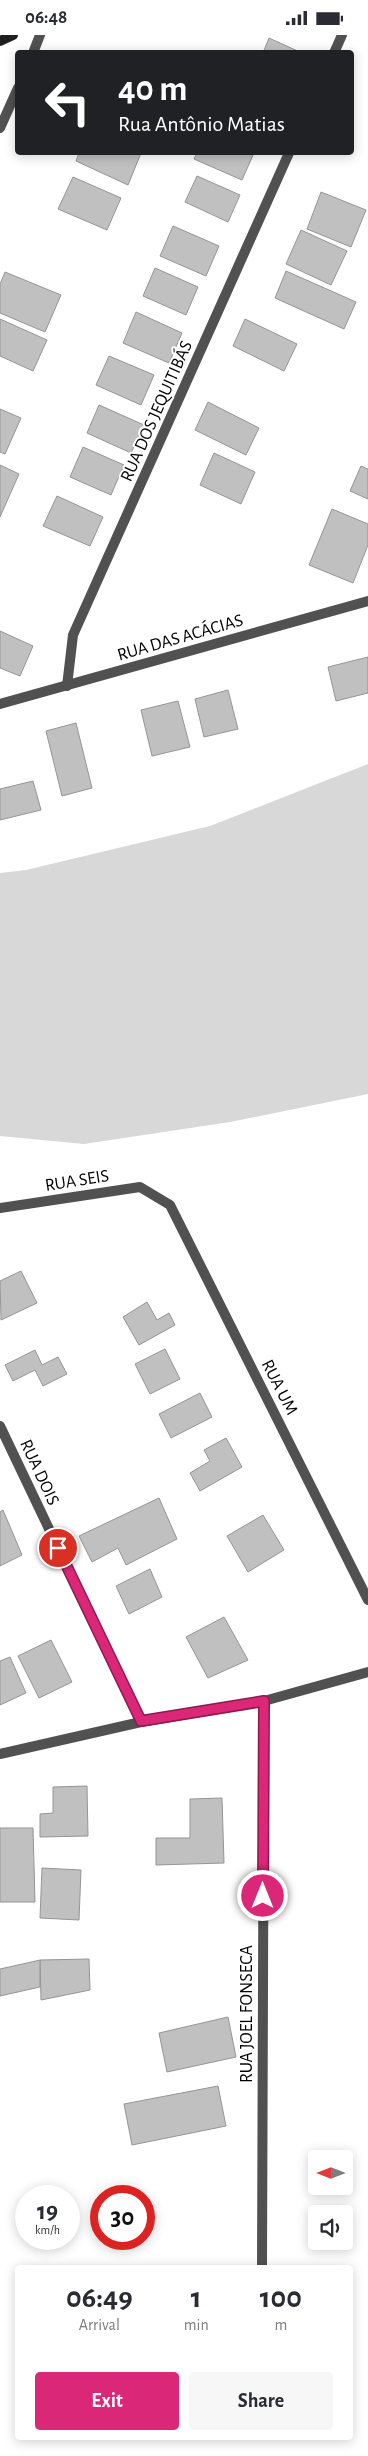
<!DOCTYPE html>
<html lang="en">
<head>
<meta charset="utf-8">
<style>
	:root { --surface:#fff; --page:#f7f7f7; --text:#2b2b33; --muted:#7c7c81; --accent:#db2777 }
	body { margin:0; font-family:"Alegreya Sans",sans-serif; background:var(--page); color:var(--text); height:100vh; display:flex; flex-direction:column; font-size:19px; white-space:nowrap }
	* { box-sizing:border-box; margin:0 }
	p { font-size:16px; color:var(--muted) }
	.icon { flex:none; width:28px; height:28px; fill:none; stroke:currentColor; stroke-width:2; stroke-linecap:round; stroke-linejoin:round }
	.map { position:relative; flex:1; overflow:hidden }
	.side { position:absolute; left:15px; top:2230px; width:338px; height:175px; display:flex; flex-direction:column; background:var(--surface); border-radius:5px; box-shadow:0 2px 12px #0003 }
	.side>* { flex:none }
	.banner { position:absolute; left:15px; top:15px; width:339px; height:105px; border-radius:5px; box-shadow:0 2px 12px #0003; background:#202124; color:#fff; overflow:hidden }
	.needle { width:32px; rotate:270deg }
	.buttons { position:absolute; left:308px; top:2115px; display:grid; gap:10px }
	.buttons a { display:grid; place-items:center; width:45px; height:45px; border-radius:5px; background:var(--surface); box-shadow:0 2px 12px #0003; font-size:25px }
	.speed { position:absolute; left:15px; top:2150px; display:flex; gap:10px; font-size:25px; font-weight:700; text-align:center }
	.speed>* { display:grid; place-content:center; width:65px; height:65px; border-radius:50%; background:var(--surface); box-shadow:0 2px 12px #0003; line-height:1 }
	.speed small { font-size:12px; font-weight:400 }
	.speed .limit { border:8px solid #d22; background:#fff; color:#111 }
	.pin { position:absolute; display:grid; place-items:center; width:42px; height:42px; color:#fff; margin:-21px; border:2px solid #fff; border-radius:50%; box-shadow:0 1px 5px #0007 }
	.me { position:absolute; width:55px; margin:-28px; rotate:0deg; stroke-linejoin:round; filter:drop-shadow(0 0 4px #0008) }
	.turn { display:flex; align-items:center; gap:18px; height:105px; padding:0 20px; font-size:22px }
	.turn .icon { width:65px; height:65px; stroke-width:2.5 }
	.turn b { display:block; font-size:35px; line-height:42px }
	.eta { display:flex; justify-content:space-evenly; align-items:center; height:85px; text-align:center }
	.eta b { font-size:30px; font-weight:700; line-height:35px }
	.primary-button { display:flex; gap:10px; margin-top:auto; padding:10px 20px }
	.primary-button a { flex:1; height:58px; border-radius:5px; background:var(--accent); color:#fff; font-size:20px; font-weight:700; line-height:58px; text-align:center }
	.primary-button a+a { background:var(--page); color:var(--text) }
	.status { display:flex; justify-content:space-between; align-items:center; height:35px; padding:0 25px; background:var(--surface); direction:ltr }
	.status svg { height:14px; fill:currentColor }
	.map>svg:first-child { display:block }
	.green { fill:#d8d8d8 }
	.building { fill:#c0c0c0; stroke:#959595 }
	.lines { fill:none; stroke-linecap:round; stroke-linejoin:round }
	.street { stroke:#515151; stroke-width:10 }
	.secondary { stroke:#1e1e1e; stroke-width:10 }
	.route-casing { stroke:#8e194d; stroke-width:12 }
	.route { stroke:#db2777; stroke-width:9 }
	.labels { text-anchor:middle; stroke-width:4; stroke-linejoin:round; paint-order:stroke }
	.street-label { font-size:18px; fill:#000; stroke:#fff }
</style>
</head>
<body>
<div class="status"><b>06:48</b><svg viewBox="0 0 49 12"><path d="M0 12V9h3v3zM5 12V6h3v6zM10 12V3h3v9zM15 12V0h3v12zM26 1h20v11H26zM47 4h2v5h-2z"/></svg></div>
<div class="map">
<svg width="368" height="2421" viewBox="0 0 368 2421">
	<rect width="100%" height="100%" fill="#fff"/>
	<!-- green -->
	<polygon class="green" points="368,729 368,1059 230,1087 84,1109 0,1101 0,838 26,835 210,791"/>
	<!-- building -->
	<g class="building">
		<polygon points="269,3 302,18 263,18"/>
		<polygon points="79,118 141,118 128,150 76,126"/>
		<polygon points="197,118 254,118 242,145 194,124"/>
		<polygon points="197,141 240,160 228,187 185,167"/>
		<polygon points="73,142 121,163 107,195 58,174"/>
		<polygon points="321,157 366,175 351,212 307,194"/>
		<polygon points="173,191 219,211 206,241 160,221"/>
		<polygon points="301,195 347,216 331,250 286,229"/>
		<polygon points="155,233 198,252 186,280 143,261"/>
		<polygon points="286,236 356,267 344,294 275,263"/>
		<polygon points="5,237 61,260 45,297 0,278 0,249"/>
		<polygon points="136,277 182,298 169,328 123,308"/>
		<polygon points="0,284 47,305 33,336 0,321"/>
		<polygon points="245,284 297,309 284,336 233,311"/>
		<polygon points="109,321 154,340 141,370 96,350"/>
		<polygon points="208,367 259,393 246,420 195,395"/>
		<polygon points="99,370 144,390 131,418 87,398"/>
		<polygon points="0,374 21,383 5,419 0,417"/>
		<polygon points="83,412 124,430 111,460 70,442"/>
		<polygon points="214,418 255,437 241,469 200,450"/>
		<polygon points="0,430 19,439 0,482"/>
		<polygon points="361,431 368,434 368,464 350,456"/>
		<polygon points="57,461 103,482 90,511 43,491"/>
		<polygon points="332,474 368,489 368,510 353,548 309,530"/>
		<polygon points="0,596 33,611 20,641 0,633"/>
		<polygon points="368,622 368,658 336,666 328,632"/>
		<polygon points="228,655 238,694 204,702 195,664"/>
		<polygon points="178,666 190,712 152,721 141,675"/>
		<polygon points="76,688 92,753 62,761 46,696"/>
		<polygon points="33,746 41,775 0,785 0,754"/>
		<polygon points="21,1236 37,1268 1,1285 0,1246"/>
		<polygon points="147,1267 157,1285 169,1278 175,1290 139,1310 123,1282"/>
		<polygon points="165,1314 180,1344 150,1359 135,1329"/>
		<polygon points="35,1315 42,1330 58,1322 67,1339 43,1351 35,1335 13,1346 5,1330"/>
		<polygon points="200,1358 212,1382 171,1403 159,1379"/>
		<polygon points="226,1403 242,1432 200,1456 190,1438 210,1426 204,1415"/>
		<polygon points="159,1463 177,1504 126,1530 118,1513 92,1527 79,1501"/>
		<polygon points="3,1475 22,1520 0,1531 0,1477"/>
		<polygon points="263,1480 284,1515 248,1537 227,1501"/>
		<polygon points="150,1534 162,1562 129,1579 116,1551"/>
		<polygon points="224,1582 248,1625 208,1643 186,1602"/>
		<polygon points="51,1605 72,1647 39,1663 18,1621"/>
		<polygon points="10,1622 26,1658 0,1670 0,1626"/>
		<polygon points="87,1751 88,1801 40,1802 40,1779 53,1778 53,1752"/>
		<polygon points="222,1763 224,1828 156,1830 156,1803 190,1803 190,1764"/>
		<polygon points="0,1793 33,1793 35,1867 0,1867"/>
		<polygon points="42,1833 81,1835 79,1885 40,1883"/>
		<polygon points="89,1924 90,1955 41,1965 40,1925"/>
		<polygon points="40,1925 40,1952 0,1961 0,1934"/>
		<polygon points="228,1982 236,2022 167,2037 159,1998"/>
		<polygon points="218,2051 226,2091 132,2110 124,2069"/>
	</g>
	<g class="lines">
		<!-- street -->
		<g class="street">
			<polyline points="33,18 40,0"/>
			<polyline points="334,18 342,0"/>
			<polyline points="0,93 18,53"/>
			<polyline points="67,651 73,600 289,118"/>
			<polyline points="0,669 368,566"/>
			<polyline points="0,1173 140,1152 170,1170 368,1565"/>
			<polyline points="0,1391 141,1687"/>
			<polyline points="0,1719 141,1687 264,1666 368,1637"/>
			<polyline points="262,2232 264,1666"/>
		</g>
		<!-- secondary -->
		<polyline class="secondary" points="0,6 13,0"/>
	</g>
	<g class="lines">
		<defs>
			<polyline id="route" points="58,1513 141,1686 264,1666 263,1861"/>
		</defs>
		<!-- route casing -->
		<use href="#route" class="route-casing"/>
		<!-- route -->
		<use href="#route" class="route"/>
	</g>
	<g class="labels">
		<!-- street labels -->
		<g class="street-label">
			<text transform="translate(156 376) rotate(-66)" y="6">RUA DOS JEQUITIBÁS</text>
			<text transform="translate(180 602) rotate(-16)" y="6">RUA DAS ACÁCIAS</text>
			<text transform="translate(77 1145) rotate(-9)" y="6">RUA SEIS</text>
			<text transform="translate(280 1352) rotate(63)" y="6">RUA UM</text>
			<text transform="translate(40 1437) rotate(65)" y="6">RUA DOIS</text>
			<text transform="translate(246 1979) rotate(-90)" y="6">RUA JOEL FONSECA</text>
		</g>
	</g>
</svg>
<div class="buttons">
<a><svg class="needle" viewBox="-14 -14 28 28"><path d="M0-13l5 13h-10z" fill="#e53935"/><path d="M0 13l5-13h-10z" fill="#7c7c81"/></svg></a>
<a><svg class="icon" aria-label="sound" viewBox="0 0 24 24"><path d="M4 9h4l5-4v14l-5-4H4zM17 9q2 3 0 6"/></svg></a>
</div>
<div class="speed"><div>19<small>km/h</small></div><div class="limit">30</div></div>
<div class="pin" style="left:58px;top:1513px;background:#d93025"><svg class="icon" aria-label="arrive" viewBox="0 0 24 24"><path d="M6 21V4h12l-3 4 3 4H6"/></svg></div>
<svg class="me" style="left:263px;top:1861px" viewBox="-20 -20 40 40"><circle r="17" fill="#db2777" stroke="#fff" stroke-width="3"/><path d="M0-11L8 9 0 5-8 9z" fill="#fff"/></svg>
<div class="banner">
<div class="turn"><svg class="icon" aria-label="left" viewBox="0 0 24 24"><path d="M17 20v-9H6M10 6l-5 5 5 5"/></svg><div><b>40 m</b>Rua Antônio Matias</div></div>
</div>
<section class="side">
<div class="eta">
<div><b>06:49</b><p>Arrival</p></div>
<div><b>1</b><p>min</p></div>
<div><b>100</b><p>m</p></div>
</div>
<div class="primary-button"><a>Exit</a><a>Share</a></div>
</section>
</div>
</body>
</html>
